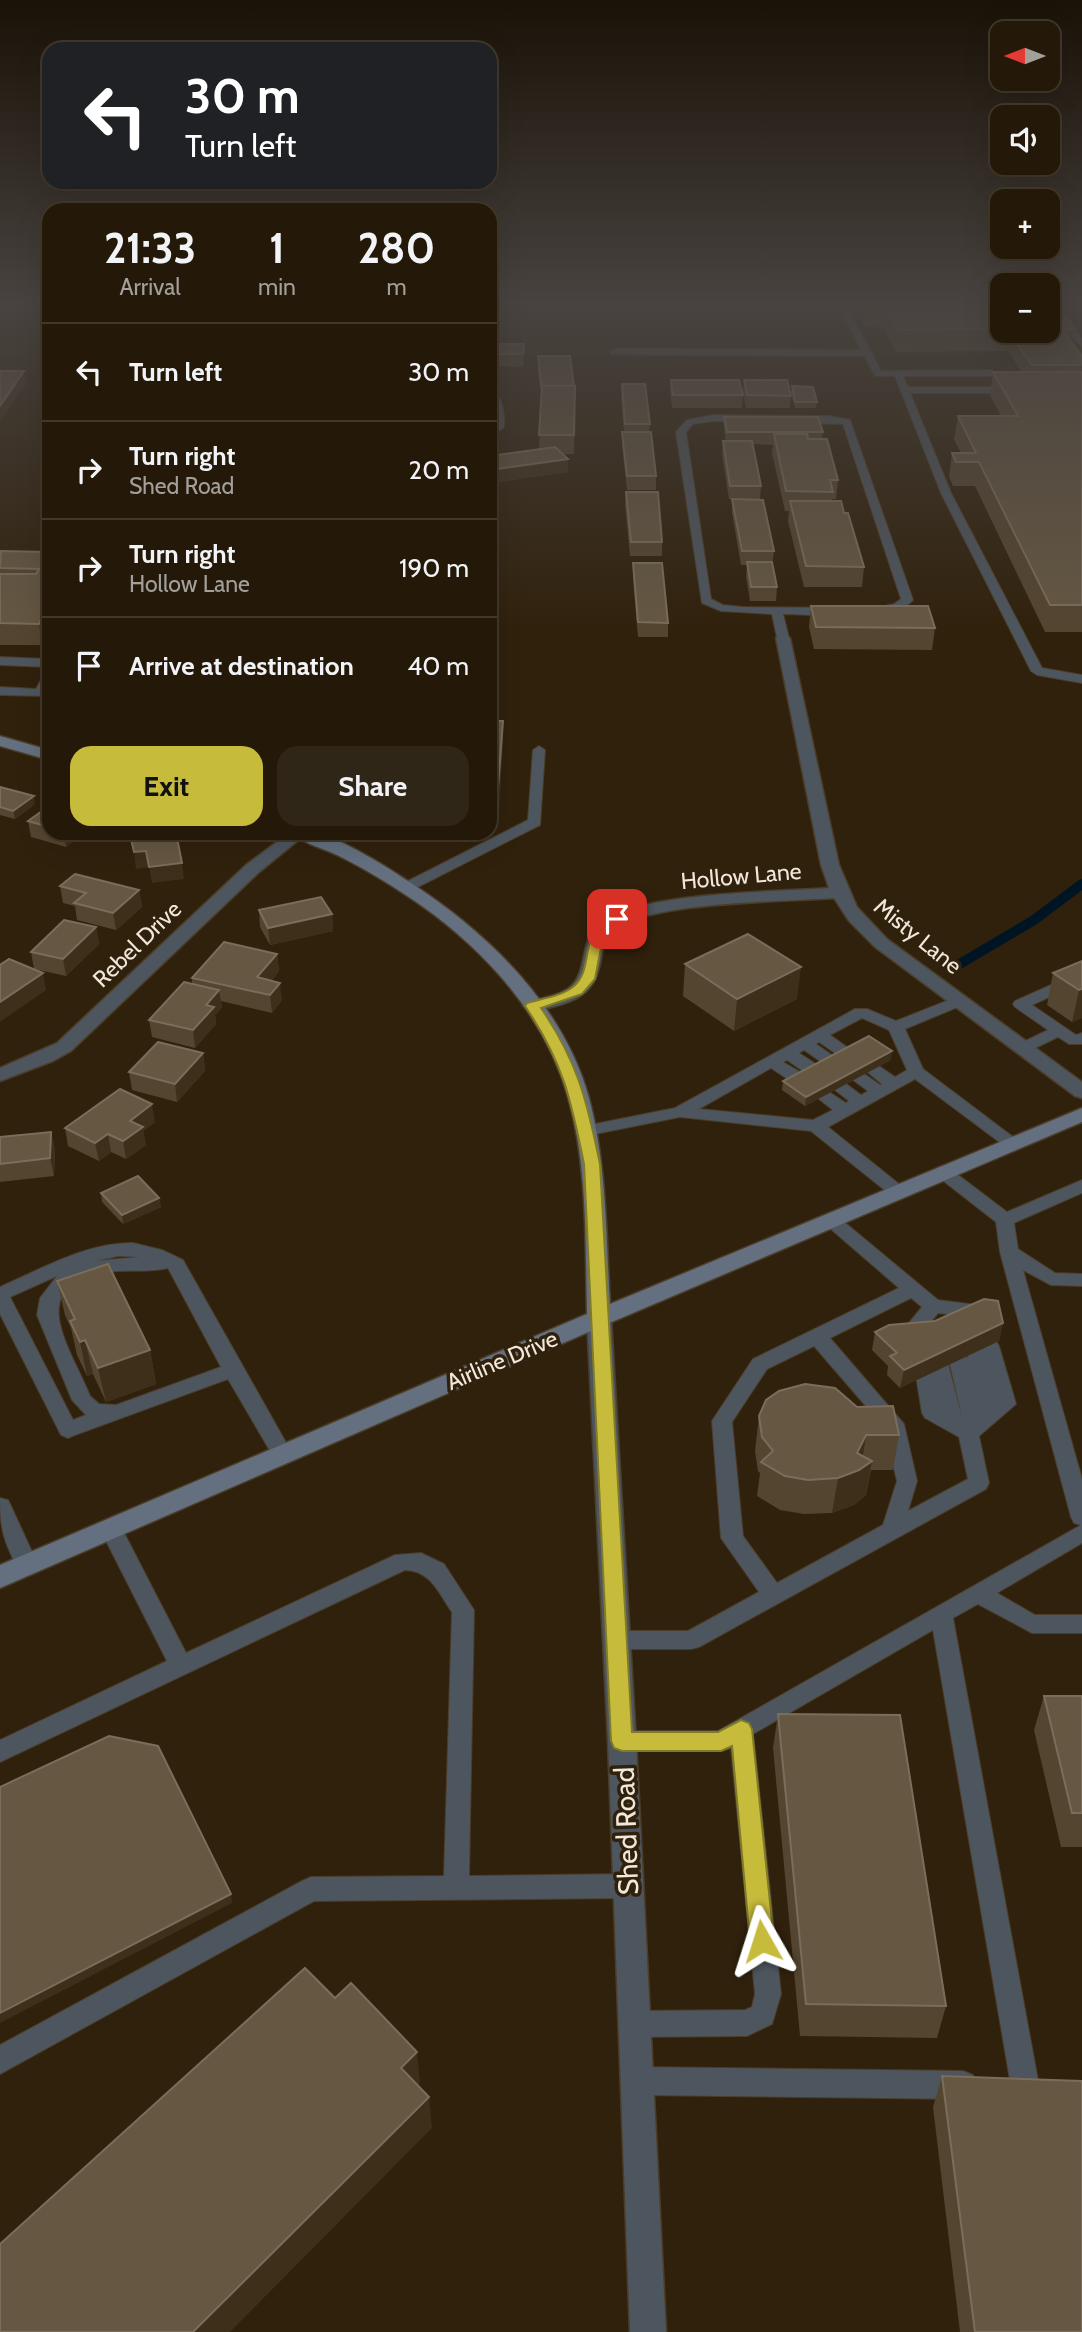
<!DOCTYPE html>
<html lang="en">
<head>
<meta charset="utf-8">
<style>
	:root { --surface:#241909; --page:#302617; --text:#f1f3f6; --muted:#a3a09c; --line:#41382a; --accent:#c7bb3c }
	body { margin:0; font-family:Cabin,sans-serif; background:var(--page); color:var(--text); height:100vh; display:flex; flex-direction:column; font-size:26px; white-space:nowrap }
	* { box-sizing:border-box; margin:0 }
	p { font-size:23px; color:var(--muted) }
	.icon { flex:none; width:38px; height:38px; fill:none; stroke:currentColor; stroke-width:2; stroke-linecap:round; stroke-linejoin:round }
	.map { position:relative; flex:1; overflow:hidden }
	.panel { position:absolute; left:42px; top:203px; width:455px; height:637px; display:flex; flex-direction:column; background:var(--surface); border-radius:21px; box-shadow:0 7px 28px #0002,0 0 0 2px var(--line) }
	.panel>* { flex:none }
	.banner { position:absolute; left:42px; top:42px; width:455px; height:147px; border-radius:21px; box-shadow:0 7px 28px #0002,0 0 0 2px var(--line); background:#202124; color:#fff; overflow:hidden }
	.needle { width:46px; rotate:270deg }
	.fabs { position:absolute; left:990px; top:21px; display:grid; gap:14px }
	.fabs a { display:grid; place-items:center; width:70px; height:70px; border-radius:14px; background:var(--surface); box-shadow:0 7px 28px #0002,0 0 0 2px var(--line); font-size:35px }
	.pin { position:absolute; display:grid; place-items:center; width:60px; height:60px; color:#fff; margin:-30px; border-radius:14px; box-shadow:0 4px 10px #0006 }
	.me { position:absolute; width:77px; margin:-38px; rotate:354deg; stroke-linejoin:round; filter:drop-shadow(0 0 5px #0008) }
	.turn { display:flex; align-items:center; gap:24px; height:147px; padding:0 28px; font-size:32px }
	.turn .icon { width:91px; height:91px; stroke-width:2.5 }
	.turn b { display:block; font-size:49px; line-height:60px }
	.eta { display:flex; justify-content:space-evenly; align-items:center; height:119px; text-align:center }
	.eta b { font-size:42px; font-weight:800; line-height:49px }
	.cta { display:flex; gap:14px; margin-top:auto; padding:14px 28px }
	.cta a { flex:1; height:80px; border-radius:21px; background:var(--accent); color:#111; font-size:28px; font-weight:800; line-height:80px; text-align:center }
	.cta a+a { background:var(--page); color:var(--text) }
	ul { padding:0; list-style:none }
	li { display:flex; align-items:center; gap:21px; height:98px; padding:0 28px; border-top:2px solid var(--line) }
	li div { flex:1 }
	li b { display:block; font-size:26px }
	li em { font-style:normal }
	.map>svg:first-child { display:block }
	.lines { fill:none; stroke-linecap:round; stroke-linejoin:round }
	.stream { stroke:#001524; stroke-width:10 }
	.lane-casing { stroke:#4b3d29; stroke-width:2 }
	.street-casing { stroke:#4b3d29; stroke-width:3 }
	.secondary-casing { stroke:#4b3d29; stroke-width:3 }
	.lane { fill:#4d555e; fill-rule:evenodd }
	.street { fill:#4d555e; fill-rule:evenodd }
	.secondary { fill:#64707f; fill-rule:evenodd }
	.wall { fill:#544530 }
	.shaded-wall { fill:#3e2f1a }
	.building { fill:#655742; stroke:#7b6d5a; stroke-width:2 }
	.route { fill:#c7bb3c; stroke:#817a27; stroke-width:2 }
	.labels { text-anchor:middle; stroke-width:7; stroke-linejoin:round; paint-order:stroke }
	.street-label { font-size:23px; fill:#f1e7da; stroke:#30210c }
	.near-street-label { font-size:28px; fill:#f1e7da; stroke:#30210c }
</style>
</head>
<body>
<div class="map">
<svg width="1082" height="2332" viewBox="0 0 1082 2332">
	<rect width="100%" height="100%" fill="#30210c"/>
	<g class="lines">
		<!-- stream -->
		<polyline class="stream" points="958,965 1034,920 1082,884"/>
		<defs>
			<g id="lane">
				<polygon points="838,305 846,305 881,371 992,370 996,373 992,376 903,376 908,387 1012,387 1016,390 1012,393 910,393 951,493 1042,668 1082,675 1082,683 1037,675 1031,671 941,493 895,376 875,376"/>
				<polygon points="1048,305 1082,306 1082,310 1059,310 1082,339 1082,347"/>
				<path d="M490,387c12,9 15,25 14,40l-14,11 5,-27 -5,-11z"/>
				<path d="M713,415l116,1 21,4 63,180c-22,24 -98,14 -130,14l6,24 -6,4 -6,-4 -5,-24 -51,-3 -19,-8 -26,-171 11,-12zM713,421l130,3 58,175 -7,5 -19,4 -132,-1 -20,-2 -12,-6 -25,-167 7,-8z"/>
				<polygon points="0,657 49,659 49,667 0,665"/>
				<polygon points="49,672 49,688 44,696 0,695 0,687 36,689 45,673"/>
				<polygon points="539,746 545,750 540,825 412,890 402,890 400,887 402,884 528,820 533,750"/>
				<polygon points="1082,971 1082,982 1032,1005 1076,1035 1082,1033 1082,1044 1069,1044 1058,1037 1029,1051 1017,1051 1015,1048 1017,1045 1048,1030 1015,1007 1013,1004 1015,1001"/>
				<path d="M959,996l6,2 2,3 -2,3 -60,25 18,40 98,74 -3,4h-12l-91,-68 -87,48 76,61 3,4 -3,4h-12l-81,-65 -131,-14 -95,19 -9,-5 9,-5 90,-18 180,-99h12l29,12zM862,1018l27,12 18,40 -12,7 -16,-11h-12l-2,4 17,14 -2,1 -17,-12h-12l-2,4 19,14 -7,4 -16,-12h-12l-2,4 18,14 -3,2 -17,-11h-12l-2,4 18,14 -20,10 -114,-11 72,-41 24,16h12l2,-4 -2,-4 -24,-14 4,-2 23,16h12l2,-4 -2,-4 -23,-15 5,-3 23,16h12l2,-3 -2,-3 -23,-16 3,-2 23,16h12l2,-3 -2,-3 -24,-17z"/>
				<polygon points="943,1166 949,1168 1007,1212 1082,1180 1082,1193 1014,1223 1018,1249 1055,1273 1082,1274 1082,1286 1051,1285 1023,1270 1082,1479 1082,1543 997,1593 1035,1615 1082,1615 1082,1633 1032,1633 978,1604 953,1618 1039,2086 1035,2096 1025,2100 1015,2096 1011,2086 933,1630 753,1734 781,1994 772,2024 747,2036 634,2037 624,2033 621,2024 624,2015 634,2011 745,2010 752,2007 755,1994 731,1748 721,1751 622,1751 614,1748 610,1741 614,1734 622,1731 718,1731 1081,1525 1074,1523 1071,1517 1000,1252 996,1222 937,1176 934,1172 937,1168"/>
				<path d="M831,1214l6,2 101,84 39,5 13,12 -3,5 -7,2 -15,-8 -27,-3 -14,17 2,11 -3,5h-14l-5,-17 18,-22 -11,-9 -81,40 74,86 13,57 -9,30 60,-32 -9,-42 -34,-19 -3,-5 -6,-37 3,-5 12,-1 3,-6h14l15,57 -14,-61 3,-5 7,-2 9,5 -2,-6 3,-5 10,-1 3,-5h14l3,5 17,58 -37,32 10,47 -3,6 -287,158 -8,2h-75l-8,-2 -3,-7 3,-7 8,-2h72l71,-39 -38,-54 -9,-117 41,-62 146,-71 -74,-64 -3,-4 3,-4zM814,1346l70,81 13,54 -14,44 -106,58 -34,-47 -11,-114 35,-53z"/>
				<path d="M133,1243l29,7 21,10 110,195 -3,6 -7,2 -7,-2 -48,-82 -153,56 -7,3 -7,-3 -61,-121v-27c41,-18 88,-45 133,-44zM118,1256l21,1 -43,4zM168,1268l53,99 -105,38 -17,-1 -9,-8c-21,-51 -67,-111 18,-124 20,-3 41,1 60,-4zM57,1276l-17,22 -3,17 35,85 14,15 -13,5 -63,-123z"/>
				<path d="M0,1498l8,2 3,6 27,59 -3,6 -8,3 -8,-3c-15,-30 -19,-40 -19,-73z"/>
				<path d="M111,1521l8,2 67,130 209,-98 26,-2 23,11 30,46 -5,266 159,-2 9,4 4,8 -4,8 -9,4 -314,3 -314,173v-29l302,-164 9,-4 133,-1 8,-264c-14,-20 -21,-41 -47,-42l-405,192v-22l167,-79 -67,-132 3,-6z"/>
				<polygon points="636,2067 963,2071 973,2075 977,2085 973,2095 963,2099 636,2095 626,2091 622,2081 626,2071"/>
			</g>
			<g id="street">
				<polygon points="616,349 867,350 872,353 867,356 612,354 611,352"/>
				<path d="M783,634l7,4 49,227 18,42 30,32 195,143v16l-7,-2 -200,-149 -26,-26 -15,-23c-48,4 -194,3 -226,36 -6,12 -6,25 -10,37 -8,31 -39,34 -66,41l-9,-6 2,-4c14,-3 29,-5 41,-12 25,-15 11,-53 36,-69 44,-29 172,-29 227,-33l-8,-23 -45,-227z"/>
				<polygon points="289,833 307,833 258,873 71,1051 53,1061 0,1081 0,1068 57,1043 246,865"/>
				<polygon points="599,1310 607,1312 611,1318 636,1741 666,2332 630,2332 608,1741 587,1318 591,1312"/>
			</g>
			<g id="secondary">
				<polygon points="0,736 49,750 49,760 0,746"/>
				<path d="M294,833c6,0 14,-1 21,0 27,5 75,36 99,52 76,50 150,122 175,213 18,67 17,138 21,206l472,-196v14l-475,202 -607,264v-23l587,-251c-2,-72 1,-147 -19,-217 -22,-79 -80,-144 -146,-191 -26,-18 -53,-35 -81,-49 -14,-8 -37,-12 -47,-24z"/>
			</g>
		</defs>
		<!-- lane casing -->
		<use href="#lane" class="lane-casing"/>
		<!-- street casing -->
		<use href="#street" class="street-casing"/>
		<!-- secondary casing -->
		<use href="#secondary" class="secondary-casing"/>
		<!-- lane -->
		<use href="#lane" class="lane"/>
		<!-- street -->
		<use href="#street" class="street"/>
		<!-- secondary -->
		<use href="#secondary" class="secondary"/>
	</g>
	<!-- wall -->
	<g class="wall">
		<polygon points="864,305 1003,305 1003,331 1048,331 1048,305 1075,329 1072,344 1082,365 1082,632 1045,632 975,486 953,486 949,477 952,453 961,453 954,439 958,416 1001,416 990,395 993,372 1022,372 1008,351 896,352 883,327 865,327 862,321"/>
		<polygon points="490,344 524,344 523,367 490,366"/>
		<polygon points="538,356 575,386 574,454 563,454 568,472 490,483 490,456 539,449 541,397"/>
		<polygon points="671,380 743,395 742,408 672,408 670,392"/>
		<polygon points="744,380 791,396 790,408 746,408 743,392"/>
		<polygon points="622,384 650,424 649,432 656,476 656,490 627,490 622,445 622,432 624,432 621,397"/>
		<polygon points="792,386 817,402 816,408 795,408 791,393"/>
		<polygon points="724,417 823,432 822,439 838,480 836,499 832,499 832,501 844,513 864,567 862,587 804,587 788,521 789,511 785,511 772,453 773,445 752,444 761,486 760,499 729,499 722,454 723,441 726,441 724,430"/>
		<polygon points="626,492 662,542 662,556 630,556 625,505"/>
		<polygon points="732,499 774,551 772,565 777,587 776,601 750,601 746,576 747,565 741,565 732,513"/>
		<polygon points="49,552 49,633 42,645 0,645 0,553"/>
		<polygon points="633,563 668,623 668,637 638,637 633,578"/>
		<polygon points="811,606 935,628 932,650 814,649 809,627"/>
		<polygon points="0,787 35,804 15,819 0,815"/>
		<polygon points="49,806 49,833 83,833 66,847 31,837 28,821"/>
		<polygon points="421,833 452,833 435,841"/>
		<polygon points="60,886 139,890 142,907 116,930 77,920 75,906 63,903"/>
		<polygon points="259,910 332,914 333,931 270,945 260,927"/>
		<polygon points="96,927 99,944 66,976 34,969 31,952"/>
		<polygon points="277,954 279,971 271,981 282,1000 272,1013 221,1001 222,1007 215,1015 216,1024 195,1048 152,1037 149,1020 192,984 192,978"/>
		<polygon points="1082,961 1082,1018 1072,1022 1047,1005 1053,973"/>
		<polygon points="685,964 797,999 734,1031 683,996"/>
		<polygon points="203,1053 205,1071 177,1102 132,1090 129,1072"/>
		<polygon points="891,1060 805,1106 782,1090 783,1081"/>
		<polygon points="155,1122 143,1131 146,1145 126,1159 111,1152 99,1161 68,1146 65,1128"/>
		<polygon points="51,1132 55,1150 54,1176 0,1182 0,1137"/>
		<polygon points="101,1193 159,1198 161,1207 123,1224 102,1202"/>
		<polygon points="57,1281 150,1350 156,1384 106,1402 93,1374 87,1376 77,1355 71,1328 65,1315"/>
		<polygon points="1003,1323 999,1341 900,1388 887,1375 888,1366 872,1350 875,1332"/>
		<polygon points="857,1407 899,1435 893,1470 871,1470 866,1495 854,1505 832,1513 804,1514 780,1510 757,1496 760,1473 758,1471 755,1451 759,1416"/>
		<polygon points="1044,1696 1082,1696 1082,1847 1061,1847 1034,1730"/>
		<polygon points="778,1714 946,2006 937,2038 800,2036 773,1748"/>
		<polygon points="942,2076 1082,2332 960,2332 933,2107"/>
	</g>
	<!-- shaded-wall -->
	<g class="shaded-wall">
		<polygon points="24,371 26,383 0,422 0,406"/>
		<polygon points="568,459 568,472 490,483 490,470"/>
		<polygon points="49,604 49,633 42,645 39,624"/>
		<polygon points="503,721 503,743 499,811 490,815 490,792"/>
		<polygon points="34,796 35,804 15,819 13,811"/>
		<polygon points="63,833 83,833 66,847"/>
		<polygon points="434,833 452,833 435,841"/>
		<polygon points="146,851 149,867 136,869 134,852"/>
		<polygon points="182,863 184,879 152,883 149,867"/>
		<polygon points="139,890 142,907 116,930 113,913"/>
		<polygon points="332,914 333,931 270,945 268,928"/>
		<polygon points="96,927 99,944 66,976 63,959"/>
		<polygon points="277,954 279,971 260,993 257,977"/>
		<polygon points="801,967 797,999 734,1031 737,999"/>
		<polygon points="43,973 46,990 0,1022 0,1002"/>
		<polygon points="280,983 282,1000 272,1013 270,995"/>
		<polygon points="1082,989 1082,1018 1072,1022 1079,990"/>
		<polygon points="219,990 222,1007 215,1015 216,1024 195,1048 193,1030 206,1005"/>
		<polygon points="892,1051 891,1060 805,1106 806,1097"/>
		<polygon points="203,1053 205,1071 177,1102 175,1084"/>
		<polygon points="152,1104 155,1122 143,1131 146,1145 126,1159 123,1141 130,1121"/>
		<polygon points="51,1132 55,1150 54,1176 50,1158"/>
		<polygon points="108,1134 111,1152 99,1161 95,1143"/>
		<polygon points="159,1198 161,1207 123,1224 122,1215"/>
		<polygon points="1003,1323 999,1341 900,1388 904,1370"/>
		<polygon points="85,1340 93,1374 87,1376 80,1342"/>
		<polygon points="150,1350 156,1384 106,1402 98,1368"/>
		<polygon points="866,1435 861,1469 872,1461 866,1495 854,1505 832,1513 838,1478 857,1453"/>
		<polygon points="231,1894 232,1903 0,2023 0,2013"/>
		<polygon points="417,2052 420,2083 404,2100 401,2068"/>
		<polygon points="429,2097 432,2128 230,2332 193,2332"/>
	</g>
	<!-- building -->
	<g class="building">
		<polygon points="886,305 1003,305 1003,329 899,330"/>
		<polygon points="1048,305 1057,305 1075,329 1048,329"/>
		<polygon points="1065,334 1082,356 1082,365 1032,365 1010,335"/>
		<polygon points="490,344 524,344 523,354 490,354"/>
		<polygon points="538,356 570,356 574,386 541,386"/>
		<polygon points="0,371 24,371 0,406"/>
		<polygon points="993,372 1082,372 1082,605 1050,605 979,462 956,462 952,453 976,453 958,416 1018,416"/>
		<polygon points="671,380 739,380 743,395 673,395"/>
		<polygon points="744,380 787,380 791,396 747,395"/>
		<polygon points="622,384 645,384 650,424 625,424"/>
		<polygon points="542,386 575,386 574,435 539,435"/>
		<polygon points="792,386 813,387 817,402 795,402"/>
		<polygon points="724,417 818,417 823,432 727,432"/>
		<polygon points="622,432 651,432 656,476 627,476"/>
		<polygon points="774,434 807,434 808,439 827,439 838,480 830,480 833,492 786,491"/>
		<polygon points="723,441 752,441 761,486 730,486"/>
		<polygon points="555,447 568,459 490,470 490,456"/>
		<polygon points="626,492 658,492 662,542 631,542"/>
		<polygon points="732,499 763,500 774,551 742,551"/>
		<polygon points="790,501 841,501 844,513 848,513 864,567 806,566"/>
		<polygon points="1,551 49,552 49,604 39,624 0,623 0,574 36,574 39,569 0,568"/>
		<polygon points="747,562 772,562 777,587 751,587"/>
		<polygon points="633,563 662,563 668,623 638,622"/>
		<polygon points="811,606 928,606 935,628 816,627"/>
		<polygon points="490,721 503,721 498,788 490,792"/>
		<polygon points="0,787 34,796 13,811 0,807"/>
		<polygon points="49,806 49,827 28,821"/>
		<polygon points="139,833 176,833 182,863 149,867 146,851 134,852 131,839 140,838"/>
		<polygon points="75,874 139,890 113,913 74,903 86,893 60,886"/>
		<polygon points="321,897 332,914 268,928 259,910"/>
		<polygon points="64,920 96,927 63,959 31,952"/>
		<polygon points="748,934 801,967 737,999 685,964"/>
		<polygon points="224,942 277,954 257,977 280,983 270,995 192,978"/>
		<polygon points="9,959 43,973 0,1002 0,965"/>
		<polygon points="1082,961 1082,989 1079,990 1053,973"/>
		<polygon points="184,982 219,990 206,1005 214,1007 193,1030 149,1020"/>
		<polygon points="869,1036 892,1051 806,1097 783,1081"/>
		<polygon points="158,1042 203,1053 175,1084 129,1072"/>
		<polygon points="120,1089 152,1104 130,1121 143,1127 123,1141 108,1134 95,1143 65,1128"/>
		<polygon points="51,1132 50,1158 0,1164 0,1137"/>
		<polygon points="138,1176 159,1198 122,1215 101,1193"/>
		<polygon points="108,1264 150,1350 98,1368 85,1340 80,1342 70,1321 75,1319 57,1281"/>
		<polygon points="984,1299 998,1301 1003,1323 904,1370 890,1356 897,1353 875,1332 889,1325 935,1321"/>
		<polygon points="805,1384 835,1388 857,1407 893,1406 899,1435 866,1435 857,1453 872,1461 859,1470 838,1478 808,1480 785,1476 761,1462 773,1451 762,1437 759,1416 766,1400 779,1391"/>
		<polygon points="1044,1696 1082,1696 1082,1813 1072,1813"/>
		<polygon points="778,1714 900,1715 946,2006 806,2004"/>
		<polygon points="109,1736 158,1746 231,1894 0,2013 0,1787"/>
		<polygon points="305,1968 335,1998 351,1983 417,2052 401,2068 429,2097 193,2332 0,2332 0,2244"/>
		<polygon points="942,2076 1082,2081 1082,2332 975,2332"/>
	</g>
	<!-- sky -->
	<linearGradient id="sky" x2="0" y2="1"><stop stop-color="#1a1207"/><stop offset="0.48" stop-color="#484340"/><stop offset="1" stop-color="#484340" stop-opacity="0"/></linearGradient>
	<rect width="1082" height="632" fill="url(#sky)"/>
	<!-- route -->
	<path class="route" d="M617,915l6,4 -20,18 -8,42 -13,15 -41,14c37,54 46,93 59,156l32,568h86l23,-12 8,3 3,6 22,212 -3,8 -9,4 -8,-4 -4,-8 -18,-195 -11,5h-99l-8,-3 -3,-7 -27,-577c-13,-65 -21,-102 -59,-158l2,-3c13,-4 36,-7 47,-17 22,-19 2,-59 43,-71z"/>
	<g class="labels">
		<!-- street labels -->
		<g class="street-label">
			<text transform="translate(741 876) rotate(-5)" y="8">Hollow Lane</text>
			<text transform="translate(918 936) rotate(39)" y="8">Misty Lane</text>
			<text transform="translate(137 944) rotate(-44)" y="8">Rebel Drive</text>
			<text transform="translate(502 1360) rotate(-23)" y="8">Airline Drive</text>
		</g>
		<!-- near-street labels -->
		<g class="near-street-label">
			<text transform="translate(626 1831) rotate(-92)" y="10">Shed Road</text>
		</g>
	</g>
</svg>
<div class="fabs">
<a><svg class="needle" viewBox="-14 -14 28 28"><path d="M0-13l5 13h-10z" fill="#e53935"/><path d="M0 13l5-13h-10z" fill="#a3a09c"/></svg></a>
<a><svg class="icon" aria-label="sound" viewBox="0 0 24 24"><path d="M4 9h4l5-4v14l-5-4H4zM17 9q2 3 0 6"/></svg></a>
<a>+</a>
<a>−</a>
</div>
<div class="pin" style="left:617px;top:919px;background:#d93025"><svg class="icon" aria-label="arrive" viewBox="0 0 24 24"><path d="M6 21V4h12l-3 4 3 4H6"/></svg></div>
<svg class="me" style="left:762px;top:1941px" viewBox="-20 -20 40 40"><path d="M0-17L14 15 0 8-14 15z" fill="#c7bb3c" stroke="#fff" stroke-width="4"/></svg>
<div class="banner">
<div class="turn"><svg class="icon" aria-label="left" viewBox="0 0 24 24"><path d="M17 20v-9H6M10 6l-5 5 5 5"/></svg><div><b>30 m</b>Turn left</div></div>
</div>
<section class="panel">
<div class="eta">
<div><b>21:33</b><p>Arrival</p></div>
<div><b>1</b><p>min</p></div>
<div><b>280</b><p>m</p></div>
</div>
<ul>
<li><svg class="icon" aria-label="left" viewBox="0 0 24 24"><path d="M17 20v-9H6M10 6l-5 5 5 5"/></svg><div><b>Turn left</b></div><em>30 m</em></li>
<li><svg class="icon" aria-label="right" viewBox="0 0 24 24"><path d="M7 20v-9h11M14 6l5 5-5 5"/></svg><div><b>Turn right</b><p>Shed Road</p></div><em>20 m</em></li>
<li><svg class="icon" aria-label="right" viewBox="0 0 24 24"><path d="M7 20v-9h11M14 6l5 5-5 5"/></svg><div><b>Turn right</b><p>Hollow Lane</p></div><em>190 m</em></li>
<li><svg class="icon" aria-label="arrive" viewBox="0 0 24 24"><path d="M6 21V4h12l-3 4 3 4H6"/></svg><div><b>Arrive at destination</b></div><em>40 m</em></li>
</ul>
<div class="cta"><a>Exit</a><a>Share</a></div>
</section>
</div>
</body>
</html>
